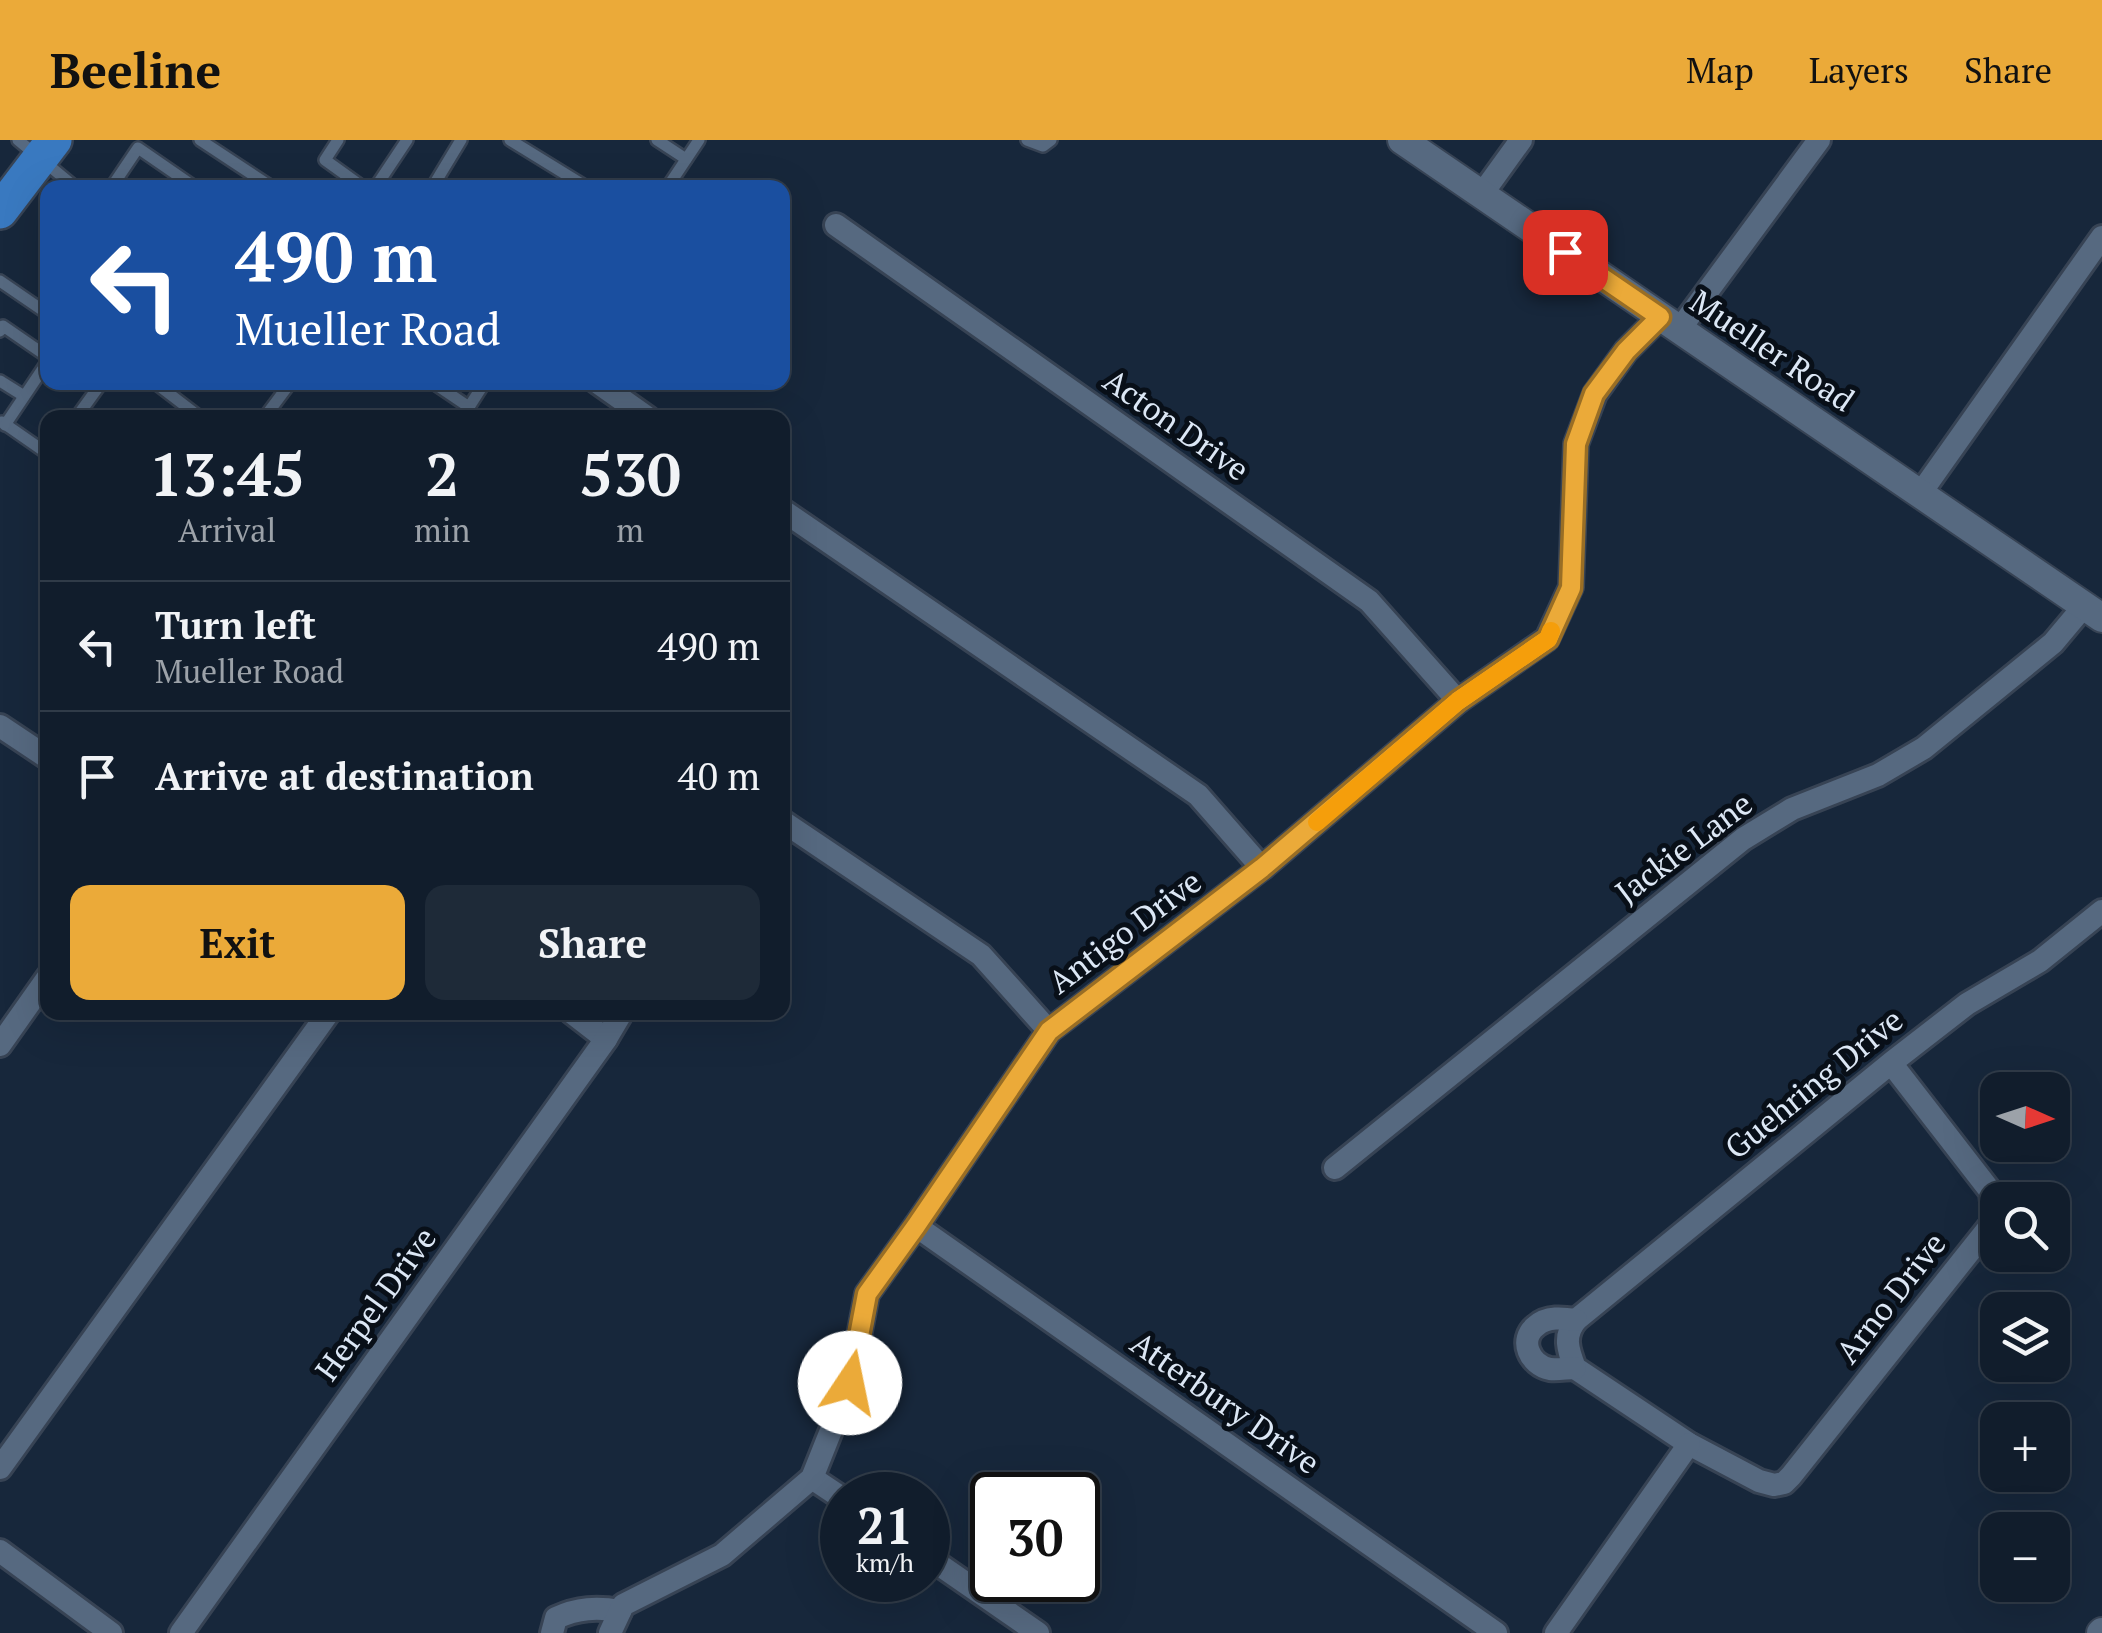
<!DOCTYPE html>
<html lang="en">
<head>
<meta charset="utf-8">
<style>
	:root { --surface:#111d2c; --page:#1e2a38; --text:#f1f3f6; --muted:#9ca2a9; --line:#303b48; --accent:#ebaa39 }
	body { margin:0; font-family:"PT Serif",serif; background:var(--page); color:var(--text); height:100vh; display:flex; flex-direction:column; font-size:38px; white-space:nowrap }
	* { box-sizing:border-box; margin:0 }
	p { font-size:32px; color:var(--muted) }
	.icon { flex:none; width:55px; height:55px; fill:none; stroke:currentColor; stroke-width:2; stroke-linecap:round; stroke-linejoin:round }
	.map { position:relative; flex:1; overflow:hidden }
	.drawer { position:absolute; left:40px; top:270px; width:750px; height:610px; display:flex; flex-direction:column; background:var(--surface); border-radius:20px; box-shadow:0 10px 40px #0002,0 0 0 2px var(--line) }
	.drawer>* { flex:none }
	.top-card { position:absolute; left:40px; top:40px; width:750px; height:210px; border-radius:20px; box-shadow:0 10px 40px #0002,0 0 0 2px var(--line); background:#1a4fa0; color:#fff; overflow:hidden }
	.needle { width:65px; rotate:93deg }
	.controls { position:absolute; left:1980px; top:932px; display:grid; gap:20px }
	.controls a { display:grid; place-items:center; width:90px; height:90px; border-radius:20px; background:var(--surface); box-shadow:0 10px 40px #0002,0 0 0 2px var(--line); font-size:50px }
	.speed { position:absolute; left:820px; top:1332px; display:flex; gap:20px; font-size:50px; font-weight:700; text-align:center }
	.speed>* { display:grid; place-content:center; width:130px; height:130px; border-radius:50%; background:var(--surface); box-shadow:0 10px 40px #0002,0 0 0 2px var(--line); line-height:1 }
	.speed small { font-size:25px; font-weight:400 }
	.speed .limit { border:5px solid #111; border-radius:15px; background:#fff; color:#111 }
	.pin { position:absolute; display:grid; place-items:center; width:85px; height:85px; color:#fff; margin:-42px; border-radius:20px; box-shadow:0 5px 15px #0006 }
	.me { position:absolute; width:110px; margin:-55px; rotate:11deg; stroke-linejoin:round; filter:drop-shadow(0 0 8px #0008) }
	.turn { display:flex; align-items:center; gap:35px; height:210px; padding:0 30px; font-size:45px }
	.turn .icon { width:130px; height:130px; stroke-width:2.5 }
	.turn b { display:block; font-size:70px; line-height:85px }
	.eta { display:flex; justify-content:space-evenly; align-items:center; height:170px; text-align:center }
	.eta b { font-size:60px; font-weight:700; line-height:70px }
	.button { display:flex; gap:20px; margin-top:auto; padding:20px 30px }
	.button a { flex:1; height:115px; border-radius:20px; background:var(--accent); color:#111; font-size:40px; font-weight:700; line-height:115px; text-align:center }
	.button a+a { background:var(--page); color:var(--text) }
	ul { padding:0; list-style:none }
	li { display:flex; align-items:center; gap:30px; height:130px; padding:0 30px; border-top:2px solid var(--line) }
	li div { flex:1 }
	li b { display:block; font-size:38px }
	li em { font-style:normal }
	header { display:flex; align-items:center; gap:60px; box-sizing:border-box; height:140px; padding:0 50px; background:var(--accent); color:#111 }
	header strong { font-size:48px }
	nav { display:flex; gap:55px; margin-inline-start:auto; font-size:35px }
	.map>svg:first-child { display:block }
	.lines { fill:none; stroke-linecap:round; stroke-linejoin:round }
	.service-casing { stroke:#374354; stroke-width:16 }
	.minor-casing { stroke:#374354; stroke-width:28 }
	.tertiary-casing { stroke:#374354; stroke-width:32 }
	.primary-casing { stroke:#374354; stroke-width:40 }
	.service { stroke:#566980; stroke-width:11 }
	.minor { stroke:#566980; stroke-width:22 }
	.tertiary { stroke:#566980; stroke-width:28 }
	.primary { stroke:#3979c0; stroke-width:35 }
	.route-casing { stroke:#996e25; stroke-width:25 }
	.route { stroke:#ebaa39; stroke-width:18 }
	.slow { stroke:#f59e0b; stroke-width:18 }
	.labels { text-anchor:middle; stroke-width:10; stroke-linejoin:round; paint-order:stroke }
	.street-label { font-size:32px; fill:#dce7f5; stroke:#080f18 }
</style>
</head>
<body>
<header>
<strong>Beeline</strong>
<nav><a>Map</a><a>Layers</a><a>Share</a></nav>
</header>
<div class="map">
<svg width="2102" height="1493" viewBox="0 0 2102 1493">
	<rect width="100%" height="100%" fill="#17273b"/>
	<g class="lines">
		<defs>
			<g id="service">
				<polyline points="18,0 76,48"/>
				<polyline points="200,0 273,48"/>
				<polyline points="338,0 325,20 364,48"/>
				<polyline points="510,0 588,48"/>
				<polyline points="657,0 686,19"/>
				<polyline points="1027,0 1043,6 1051,0"/>
				<polyline points="111,48 138,8 196,48"/>
				<polyline points="375,48 407,0"/>
				<polyline points="432,48 461,0"/>
				<polyline points="667,48 699,0"/>
				<polyline points="0,141 48,174"/>
				<polyline points="0,191 3,186 48,217"/>
				<polyline points="0,241 24,256"/>
				<polyline points="154,242 201,278"/>
				<polyline points="432,242 469,267 485,242"/>
				<polyline points="76,278 102,242"/>
				<polyline points="264,278 291,242"/>
				<polyline points="2,282 48,314"/>
				<polyline points="5,285 48,221"/>
			</g>
			<g id="minor">
				<polyline points="1482,54 1521,0"/>
				<polyline points="836,85 1369,461 1458,561"/>
				<polyline points="1679,190 1819,0"/>
				<polyline points="597,242 648,278"/>
				<polyline points="1920,354 2102,97"/>
				<polyline points="782,370 1198,655 1262,728"/>
				<polyline points="0,586 48,618"/>
				<polyline points="782,681 981,815 1049,891"/>
				<polyline points="571,872 606,899"/>
				<polyline points="0,905 48,837"/>
				<path d="M1891,923l100,129 3,29 -203,255 -7,7 -10,2 -15,-4 -70,-37 -114,-76c-7,-18 -12,-32 1,-48l315,-257 76,-59 73,-43 62,-50"/>
				<polyline points="1335,1028 1743,699 1792,669 1878,635 1924,608 2053,503 2084,466"/>
				<polyline points="916,1086 1496,1493"/>
				<path d="M1575,1228c-8,0 -17,2 -25,1 -20,-4 -32,-29 -14,-43 11,-10 27,-8 40,-6"/>
				<polyline points="0,1328 329,872"/>
				<polyline points="812,1338 842,1358"/>
				<polyline points="0,1411 111,1493"/>
				<polyline points="928,1417 1038,1493"/>
				<polyline points="181,1493 606,899 622,872"/>
				<path d="M552,1493l4,-15c22,-10 41,-11 64,-7"/>
				<polyline points="610,1493 623,1465 722,1415 812,1338 850,1243 867,1154 916,1086 1049,891 1262,728 1458,561 1547,499 1571,447 1576,304 1595,254 1626,211 1660,177"/>
				<polyline points="1556,1493 1689,1304"/>
			</g>
			<g id="tertiary">
				<polyline points="1402,0 2102,478"/>
				<polyline points="2101,1493 2102,1492"/>
			</g>
			<polyline id="primary" points="0,71 54,0"/>
		</defs>
		<!-- service casing -->
		<use href="#service" class="service-casing"/>
		<!-- minor casing -->
		<use href="#minor" class="minor-casing"/>
		<!-- tertiary casing -->
		<use href="#tertiary" class="tertiary-casing"/>
		<!-- primary casing -->
		<use href="#primary" class="primary-casing"/>
		<!-- service -->
		<use href="#service" class="service"/>
		<!-- minor -->
		<use href="#minor" class="minor"/>
		<!-- tertiary -->
		<use href="#tertiary" class="tertiary"/>
		<!-- primary -->
		<use href="#primary" class="primary"/>
	</g>
	<g class="lines">
		<defs>
			<polyline id="route" points="850,1243 867,1154 916,1086 1049,891 1262,728 1458,561 1548,499 1571,448 1576,304 1594,254 1626,211 1660,177 1565,112"/>
		</defs>
		<!-- route casing -->
		<use href="#route" class="route-casing"/>
		<!-- route -->
		<use href="#route" class="route"/>
		<!-- slow -->
		<polyline class="slow" points="1317,682 1458,561 1548,499 1551,491"/>
	</g>
	<g class="labels">
		<!-- street labels -->
		<g class="street-label">
			<text transform="translate(1772 211) rotate(34)" y="11">Mueller Road</text>
			<text transform="translate(1176 285) rotate(35)" y="11">Acton Drive</text>
			<text transform="translate(1684 708) rotate(-37)" y="11">Jackie Lane</text>
			<text transform="translate(1125 792) rotate(-37)" y="11">Antigo Drive</text>
			<text transform="translate(1814 944) rotate(-39)" y="11">Guehring Drive</text>
			<text transform="translate(1891 1158) rotate(-52)" y="11">Arno Drive</text>
			<text transform="translate(376 1164) rotate(-54)" y="11">Herpel Drive</text>
			<text transform="translate(1225 1263) rotate(35)" y="11">Atterbury Drive</text>
		</g>
	</g>
</svg>
<div class="controls">
<a><svg class="needle" viewBox="-14 -14 28 28"><path d="M0-13l5 13h-10z" fill="#e53935"/><path d="M0 13l5-13h-10z" fill="#9ca2a9"/></svg></a>
<a><svg class="icon" aria-label="search" viewBox="0 0 24 24"><circle cx="10" cy="10" r="6"/><path d="M15 15l6 6"/></svg></a>
<a><svg class="icon" aria-label="layers" viewBox="0 0 24 24"><path d="M12 4l9 5-9 5-9-5zM3 14l9 5 9-5"/></svg></a>
<a>+</a>
<a>−</a>
</div>
<div class="speed"><div>21<small>km/h</small></div><div class="limit">30</div></div>
<div class="pin" style="left:1565px;top:112px;background:#d93025"><svg class="icon" aria-label="arrive" viewBox="0 0 24 24"><path d="M6 21V4h12l-3 4 3 4H6"/></svg></div>
<svg class="me" style="left:850px;top:1243px" viewBox="-20 -20 40 40"><circle r="19" fill="#fff"/><path d="M0-13L10 11 0 6-10 11z" fill="#ebaa39"/></svg>
<div class="top-card">
<div class="turn"><svg class="icon" aria-label="left" viewBox="0 0 24 24"><path d="M17 20v-9H6M10 6l-5 5 5 5"/></svg><div><b>490 m</b>Mueller Road</div></div>
</div>
<section class="drawer">
<div class="eta">
<div><b>13:45</b><p>Arrival</p></div>
<div><b>2</b><p>min</p></div>
<div><b>530</b><p>m</p></div>
</div>
<ul>
<li><svg class="icon" aria-label="left" viewBox="0 0 24 24"><path d="M17 20v-9H6M10 6l-5 5 5 5"/></svg><div><b>Turn left</b><p>Mueller Road</p></div><em>490 m</em></li>
<li><svg class="icon" aria-label="arrive" viewBox="0 0 24 24"><path d="M6 21V4h12l-3 4 3 4H6"/></svg><div><b>Arrive at destination</b></div><em>40 m</em></li>
</ul>
<div class="button"><a>Exit</a><a>Share</a></div>
</section>
</div>
</body>
</html>
